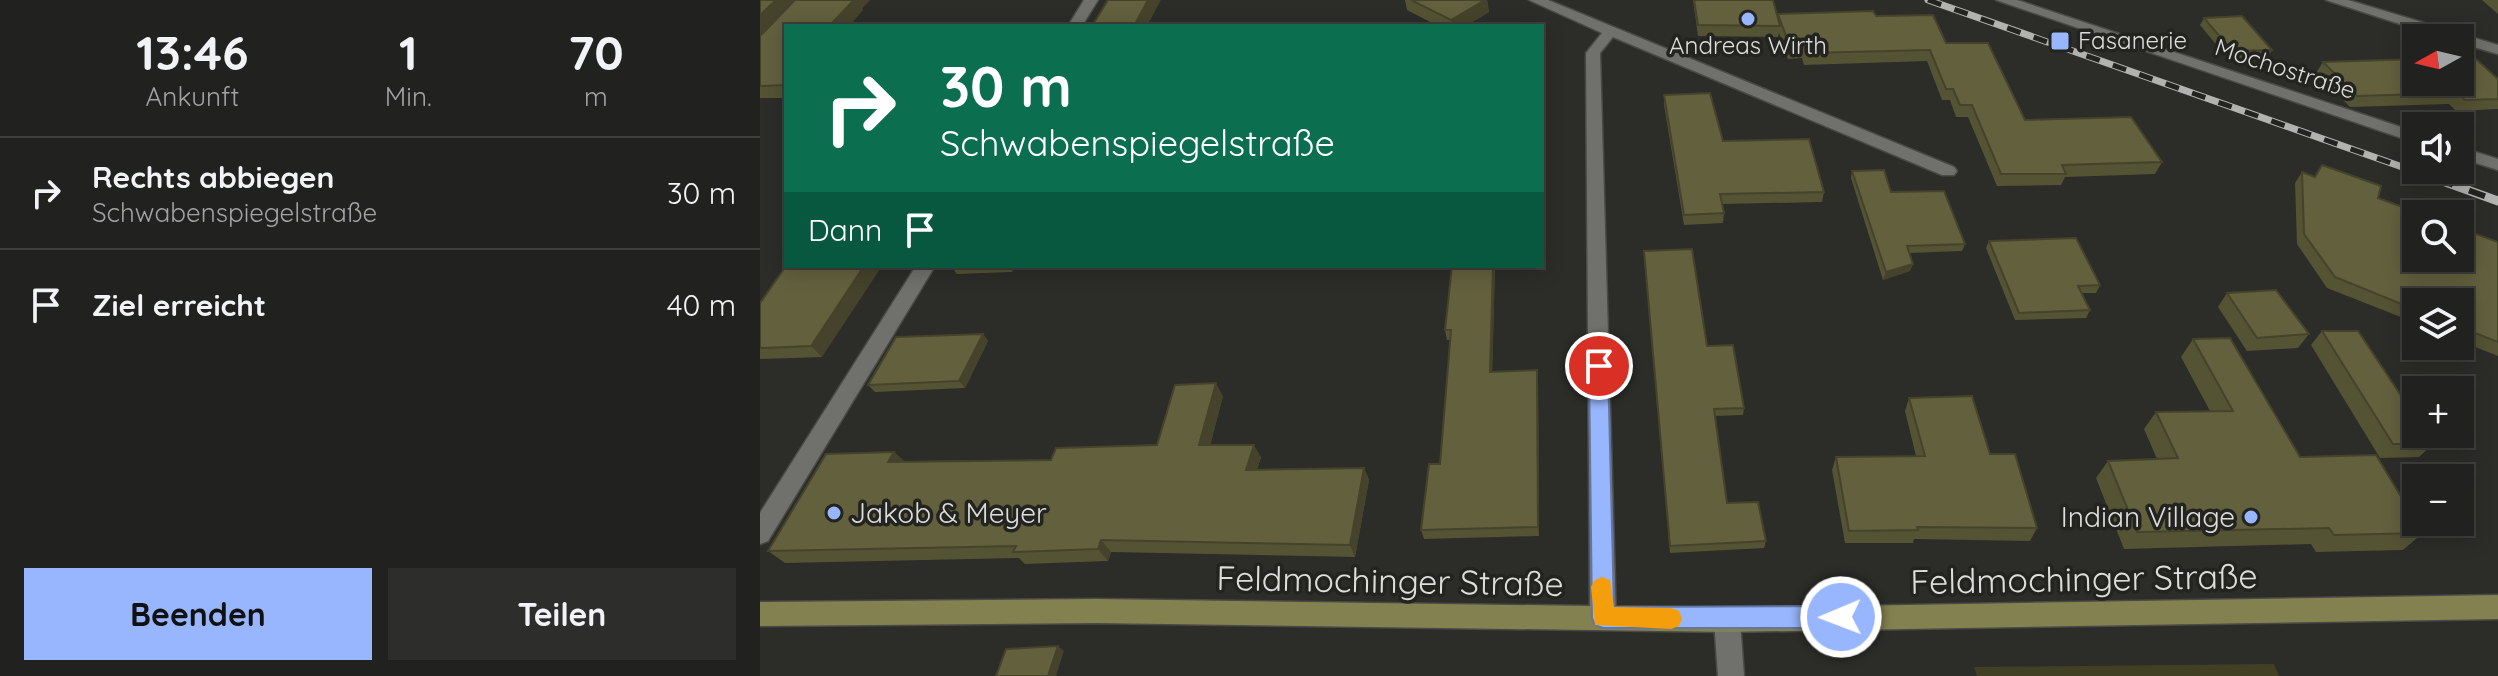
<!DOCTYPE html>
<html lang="de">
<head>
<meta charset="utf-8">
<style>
	:root { --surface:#21211f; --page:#2d2e2c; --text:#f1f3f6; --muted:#a2a3a4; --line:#3e3e3d; --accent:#97b6fd }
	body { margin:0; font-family:Quicksand,sans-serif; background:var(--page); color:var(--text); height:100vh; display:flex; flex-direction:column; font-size:30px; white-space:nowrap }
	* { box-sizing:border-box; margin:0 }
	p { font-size:26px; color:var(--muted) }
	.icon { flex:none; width:44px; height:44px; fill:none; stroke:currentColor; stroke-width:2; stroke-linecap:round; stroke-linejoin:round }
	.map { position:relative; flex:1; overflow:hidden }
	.panel { display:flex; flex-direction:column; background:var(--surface); width:760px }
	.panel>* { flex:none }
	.guide { position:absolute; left:24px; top:24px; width:760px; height:244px; border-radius:0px; box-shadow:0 4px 20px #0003,0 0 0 2px var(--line); background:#0b6e4f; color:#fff; overflow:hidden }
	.needle { width:52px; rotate:262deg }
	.fabs { position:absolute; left:1642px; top:24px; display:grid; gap:16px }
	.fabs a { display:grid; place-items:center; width:72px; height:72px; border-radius:0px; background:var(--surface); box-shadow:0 4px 20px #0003,0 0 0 2px var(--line); font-size:40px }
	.pin { position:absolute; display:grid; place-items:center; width:68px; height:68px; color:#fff; margin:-34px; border:4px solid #fff; border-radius:50%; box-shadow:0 2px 8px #0007 }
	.me { position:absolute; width:88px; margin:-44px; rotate:269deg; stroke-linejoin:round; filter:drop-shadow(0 0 6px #0008) }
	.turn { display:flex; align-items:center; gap:28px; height:168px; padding:0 24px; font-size:36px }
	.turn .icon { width:104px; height:104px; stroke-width:2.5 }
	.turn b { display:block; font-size:56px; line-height:68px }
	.then { display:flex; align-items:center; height:76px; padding:0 24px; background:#0003; gap:16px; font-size:30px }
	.eta { display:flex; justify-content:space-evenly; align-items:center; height:136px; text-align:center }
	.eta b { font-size:48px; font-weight:800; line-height:56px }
	.primary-button { display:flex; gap:16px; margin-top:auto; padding:16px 24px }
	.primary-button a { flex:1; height:92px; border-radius:0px; background:var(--accent); color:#111; font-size:32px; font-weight:800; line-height:92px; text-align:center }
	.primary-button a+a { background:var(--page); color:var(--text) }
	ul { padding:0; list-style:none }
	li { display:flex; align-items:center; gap:24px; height:112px; padding:0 24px; border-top:2px solid var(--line) }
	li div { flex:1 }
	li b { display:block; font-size:30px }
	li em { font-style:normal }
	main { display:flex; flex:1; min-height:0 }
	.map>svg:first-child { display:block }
	.green { fill:#424024 }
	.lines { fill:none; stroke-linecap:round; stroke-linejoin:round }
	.minor-casing { stroke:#494946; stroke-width:3 }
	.secondary-casing { stroke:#494946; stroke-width:3 }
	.minor { fill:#70706c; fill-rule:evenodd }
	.secondary { fill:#848150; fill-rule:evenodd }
	.rail-far1-casing { stroke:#b2b2b0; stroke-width:7 }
	.rail-casing { stroke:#b2b2b0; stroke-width:9 }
	.rail-far1 { stroke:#23231f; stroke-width:5; stroke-dasharray:14; stroke-linecap:butt }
	.rail { stroke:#23231f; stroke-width:6; stroke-dasharray:17; stroke-linecap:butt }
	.wall { fill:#545334 }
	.shaded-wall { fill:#45432b }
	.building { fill:#62603d; stroke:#45432b; stroke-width:2 }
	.route { fill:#97b6fd; stroke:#6276a4; stroke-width:2 }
	.slow { fill:#f59e0b }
	.poi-dot { fill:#97b6fd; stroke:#23231f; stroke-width:3 }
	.labels { text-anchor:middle; stroke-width:7; stroke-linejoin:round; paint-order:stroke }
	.far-poi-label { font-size:24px; fill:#dddddb; stroke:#23231f; text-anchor:start }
	.far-street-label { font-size:24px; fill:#dddddb; stroke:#23231f }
	.poi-label { font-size:28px; fill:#dddddb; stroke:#23231f; text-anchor:start }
	.near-street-label { font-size:34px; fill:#dddddb; stroke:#23231f }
</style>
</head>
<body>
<main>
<section class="panel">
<div class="eta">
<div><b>13:46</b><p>Ankunft</p></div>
<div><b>1</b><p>Min.</p></div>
<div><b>70</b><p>m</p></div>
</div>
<ul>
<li><svg class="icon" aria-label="right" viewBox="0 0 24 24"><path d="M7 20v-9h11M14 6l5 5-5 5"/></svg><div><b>Rechts abbiegen</b><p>Schwabenspiegelstraße</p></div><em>30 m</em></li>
<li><svg class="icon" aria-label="arrive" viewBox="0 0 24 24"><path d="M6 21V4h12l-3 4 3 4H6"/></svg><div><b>Ziel erreicht</b></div><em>40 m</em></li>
</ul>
<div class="primary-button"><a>Beenden</a><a>Teilen</a></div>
</section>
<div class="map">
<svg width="1738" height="676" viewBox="0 0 1738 676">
	<rect width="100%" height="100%" fill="#2c2c29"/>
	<!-- green -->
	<polygon class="green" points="1514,664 1519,676 1217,676 1214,667"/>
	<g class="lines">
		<defs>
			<g id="minor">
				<polygon points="324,0 338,0 322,26 308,26"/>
				<polygon points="769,0 788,0 1194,167 1197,171 1194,175 1182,175 853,37 840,53 856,618 852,626 843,630 834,626 830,618 826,53 842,33"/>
				<polygon points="1236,0 1257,0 1656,132 1656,143"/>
				<polygon points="1566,0 1588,0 1738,45 1738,54 1700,43 1700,38 1683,38"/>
				<polygon points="1700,147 1738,159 1738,170 1700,158"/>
				<polygon points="156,266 175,266 8,541 0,544 0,513"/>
				<polygon points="967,608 976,612 980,620 984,676 958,676 954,620 958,612"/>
			</g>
			<polygon id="secondary" points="1738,595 1738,619 967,632 336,623 0,626 0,602 336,599 967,608"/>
		</defs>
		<!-- minor casing -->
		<use href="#minor" class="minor-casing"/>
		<!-- secondary casing -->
		<use href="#secondary" class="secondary-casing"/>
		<!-- minor -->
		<use href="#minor" class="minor"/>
		<!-- secondary -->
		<use href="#secondary" class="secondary"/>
		<defs>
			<polyline id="rail-far1" points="1168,0 1682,181"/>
			<polyline id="rail" points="1677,179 1738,201"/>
		</defs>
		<!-- rail-far1 casing -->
		<use href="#rail-far1" class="rail-far1-casing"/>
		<!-- rail casing -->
		<use href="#rail" class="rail-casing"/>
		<!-- rail-far1 -->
		<use href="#rail-far1" class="rail-far1"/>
		<!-- rail -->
		<use href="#rail" class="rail"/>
	</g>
	<!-- wall -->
	<g class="wall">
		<polygon points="0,0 110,0 102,8 103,10 89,26 26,26 26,98 0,98"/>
		<polygon points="645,0 727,0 729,12 706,26 678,26 647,10"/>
		<polygon points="933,0 1013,0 1017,16 1018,14 1116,16 1186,43 1265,120 1402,162 1395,174 1305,177 1301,185 1237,186 1208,117 1196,117 1190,100 1182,100 1167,61 1044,65 1042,58 1028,59 1019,33 1018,37 938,36"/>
		<polygon points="1722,0 1738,0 1738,14"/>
		<polygon points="1444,18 1512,50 1508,57 1468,59 1440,25"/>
		<polygon points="782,43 786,129 782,130"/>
		<polygon points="1563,62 1738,79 1738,109 1696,111 1689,104 1590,107 1556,73"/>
		<polygon points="904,95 963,141 1064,192 1062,202 962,204 964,213 963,223 924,225 904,105"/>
		<polygon points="1562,165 1618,198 1738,242 1738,356 1700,341 1700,302 1656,302 1656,323 1567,288 1537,244 1535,183 1542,172 1554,177"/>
		<polygon points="1092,171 1131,192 1205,244 1202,251 1149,253 1153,264 1150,271 1123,280 1091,178"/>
		<polygon points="1229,241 1340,285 1336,293 1321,293 1330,310 1326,318 1255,320 1226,248"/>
		<polygon points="884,251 947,346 984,408 983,415 955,416 967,503 1006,541 1004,548 910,553"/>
		<polygon points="26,266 62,357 0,359 0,303"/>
		<polygon points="191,266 255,266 252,272 197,274"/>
		<polygon points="692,266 735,266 732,372 778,380 779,536 664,539 661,530 680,464 690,340 687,340 685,330"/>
		<polygon points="1467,293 1549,334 1538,348 1487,351 1458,307"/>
		<polygon points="1562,331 1673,444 1659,457 1620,458 1551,345"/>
		<polygon points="223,334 228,341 205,388 115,392 108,385"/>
		<polygon points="1433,339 1540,457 1663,533 1643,550 1556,552 1551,544 1364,549 1336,478 1348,461 1397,459 1384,429 1396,412 1450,411 1421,357"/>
		<polygon points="463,396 450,445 501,457 497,470 604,468 609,480 595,557 351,552 348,561 265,564 259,558 25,563 8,551 134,452 144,461 291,460 397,445"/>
		<polygon points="1149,398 1230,454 1277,528 1270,541 1154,539 1153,543 1085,543 1072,470 1076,457 1156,456 1145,411"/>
	</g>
	<!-- shaded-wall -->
	<g class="shaded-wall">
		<polygon points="16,0 36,0 0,37 0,15"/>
		<polygon points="93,0 110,0 102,8 103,10 89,26 69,26"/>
		<polygon points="388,0 401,0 387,26 374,26"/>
		<polygon points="725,0 727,0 729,12 706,26 692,26 691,20"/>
		<polygon points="1153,264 1150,271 1123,280 1126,272"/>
		<polygon points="104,266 122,266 62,357 51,346"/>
		<polygon points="248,266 255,266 252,272"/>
		<polygon points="733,266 735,266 732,382 730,372"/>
		<polygon points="223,334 228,341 205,388 199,381"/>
		<polygon points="777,370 778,380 779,536 778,527"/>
		<polygon points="456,383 463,396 447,458 439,445"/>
		<polygon points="494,445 501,457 493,483 486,470"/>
		<polygon points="134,452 147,464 128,462"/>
		<polygon points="604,468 609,480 595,557 590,545"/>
		<polygon points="341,540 351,552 348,561 338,549"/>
		<polygon points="298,646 304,651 296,676 288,676"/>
	</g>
	<!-- building -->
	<g class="building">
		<polygon points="0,0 16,0 0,15"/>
		<polygon points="35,0 94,0 69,26 26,26 26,85 0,86 0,36"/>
		<polygon points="348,0 388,0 374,26 332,26"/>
		<polygon points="651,0 725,0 691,20"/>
		<polygon points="934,0 1013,0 1020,26 938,25"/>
		<polygon points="1113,11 1116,16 1173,15 1186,43 1228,43 1265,120 1371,117 1402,162 1302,165 1306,174 1241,174 1212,105 1200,105 1193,89 1186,89 1170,50 1046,53 1044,47 1030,47 1018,14"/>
		<polygon points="1482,16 1512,50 1472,51 1444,18"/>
		<polygon points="163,24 204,24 202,26 162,26"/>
		<polygon points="782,43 783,43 785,122 782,122"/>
		<polygon points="1700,57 1714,57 1738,79 1738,99 1705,100 1697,93 1597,96 1563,62 1656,59 1656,82 1700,82"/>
		<polygon points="950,93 963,141 1049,139 1064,192 960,194 964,213 924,215 904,95"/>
		<polygon points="1562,165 1621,186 1618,198 1662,214 1656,214 1656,258 1700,258 1700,228 1738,242 1738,342 1700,327 1700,302 1656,302 1656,310 1575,277 1544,234 1542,172 1555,177"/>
		<polygon points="1124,170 1131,192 1184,191 1205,244 1147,246 1153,264 1126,272 1092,171"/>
		<polygon points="1316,238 1340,285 1318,286 1330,310 1259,313 1229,241"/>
		<polygon points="932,249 947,346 973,345 984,408 954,409 967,503 998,502 1006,541 910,546 884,251"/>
		<polygon points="26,266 104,266 51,346 0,348 0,303"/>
		<polygon points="692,266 733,266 730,372 777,370 778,527 661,530 669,464 680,464 691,330 685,330"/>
		<polygon points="1516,290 1549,334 1497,338 1467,293"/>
		<polygon points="1562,331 1598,331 1656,418 1656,434 1667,434 1673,444 1633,444"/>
		<polygon points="223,334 199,381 108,385 136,337"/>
		<polygon points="1470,338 1540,457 1616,455 1663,533 1574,535 1569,528 1377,532 1348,461 1418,458 1396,412 1473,411 1433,339"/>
		<polygon points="456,383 439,445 494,445 486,470 604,468 590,545 341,540 338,549 253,552 256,546 8,551 66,454 134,452 128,462 291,460 296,448 397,445 415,385"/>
		<polygon points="1212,396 1230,454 1255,454 1277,528 1157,527 1158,530 1089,531 1076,457 1165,456 1149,398"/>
		<polygon points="298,646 288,676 236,676 246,649"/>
	</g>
	<!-- route -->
	<polygon class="route" points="839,359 848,366 854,607 1081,606 1089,610 1092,617 1089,625 1081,628 843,628 835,625 832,618 829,366"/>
	<!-- slow -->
	<polygon class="slow" points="842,577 850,580 854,607 911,608 919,611 922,619 919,626 911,629 835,625 831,587 835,580"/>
	<!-- markers -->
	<g class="poi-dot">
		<circle cx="988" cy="19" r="8"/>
		<rect x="1290" y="31" width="20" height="20" rx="4"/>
		<circle cx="74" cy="513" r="8"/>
		<circle cx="1491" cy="517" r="8"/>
	</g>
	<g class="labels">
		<!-- far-poi labels -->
		<g class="far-poi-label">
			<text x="1318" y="49">Fasanerie</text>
			<text x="988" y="54" text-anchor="middle">Andreas Wirth</text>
		</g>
		<!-- far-street labels -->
		<g class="far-street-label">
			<text transform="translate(1525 69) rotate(18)" y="8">Mochostraße</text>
		</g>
		<!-- poi labels -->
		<g class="poi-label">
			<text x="90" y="523">Jakob &amp; Meyer</text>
			<text x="1475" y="527" text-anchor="end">Indian Village</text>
		</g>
		<!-- near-street labels -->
		<g class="near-street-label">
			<text transform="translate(1324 579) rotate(-1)" y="12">Feldmochinger Straße</text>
			<text transform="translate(630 581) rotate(1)" y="12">Feldmochinger Straße</text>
		</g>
	</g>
</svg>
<div class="fabs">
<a><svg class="needle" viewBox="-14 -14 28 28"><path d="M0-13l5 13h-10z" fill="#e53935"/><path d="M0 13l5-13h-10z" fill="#a2a3a4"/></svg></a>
<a><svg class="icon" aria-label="sound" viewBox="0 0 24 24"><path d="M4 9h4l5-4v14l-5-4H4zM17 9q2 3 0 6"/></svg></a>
<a><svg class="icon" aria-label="search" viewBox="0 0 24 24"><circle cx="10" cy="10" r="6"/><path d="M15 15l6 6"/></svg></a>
<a><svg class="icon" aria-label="layers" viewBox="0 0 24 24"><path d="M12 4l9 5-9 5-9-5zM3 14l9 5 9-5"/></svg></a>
<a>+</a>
<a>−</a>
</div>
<div class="pin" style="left:839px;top:366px;background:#d93025"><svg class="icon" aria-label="arrive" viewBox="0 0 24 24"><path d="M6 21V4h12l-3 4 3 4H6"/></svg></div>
<svg class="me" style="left:1081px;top:617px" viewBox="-20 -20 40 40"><circle r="17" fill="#97b6fd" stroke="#fff" stroke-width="3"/><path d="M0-11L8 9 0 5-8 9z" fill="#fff"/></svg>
<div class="guide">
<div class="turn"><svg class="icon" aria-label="right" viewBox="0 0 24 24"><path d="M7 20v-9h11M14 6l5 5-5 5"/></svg><div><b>30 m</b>Schwabenspiegelstraße</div></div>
<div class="then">Dann<svg class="icon" aria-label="arrive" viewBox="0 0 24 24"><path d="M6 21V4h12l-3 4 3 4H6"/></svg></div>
</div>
</div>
</main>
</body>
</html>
